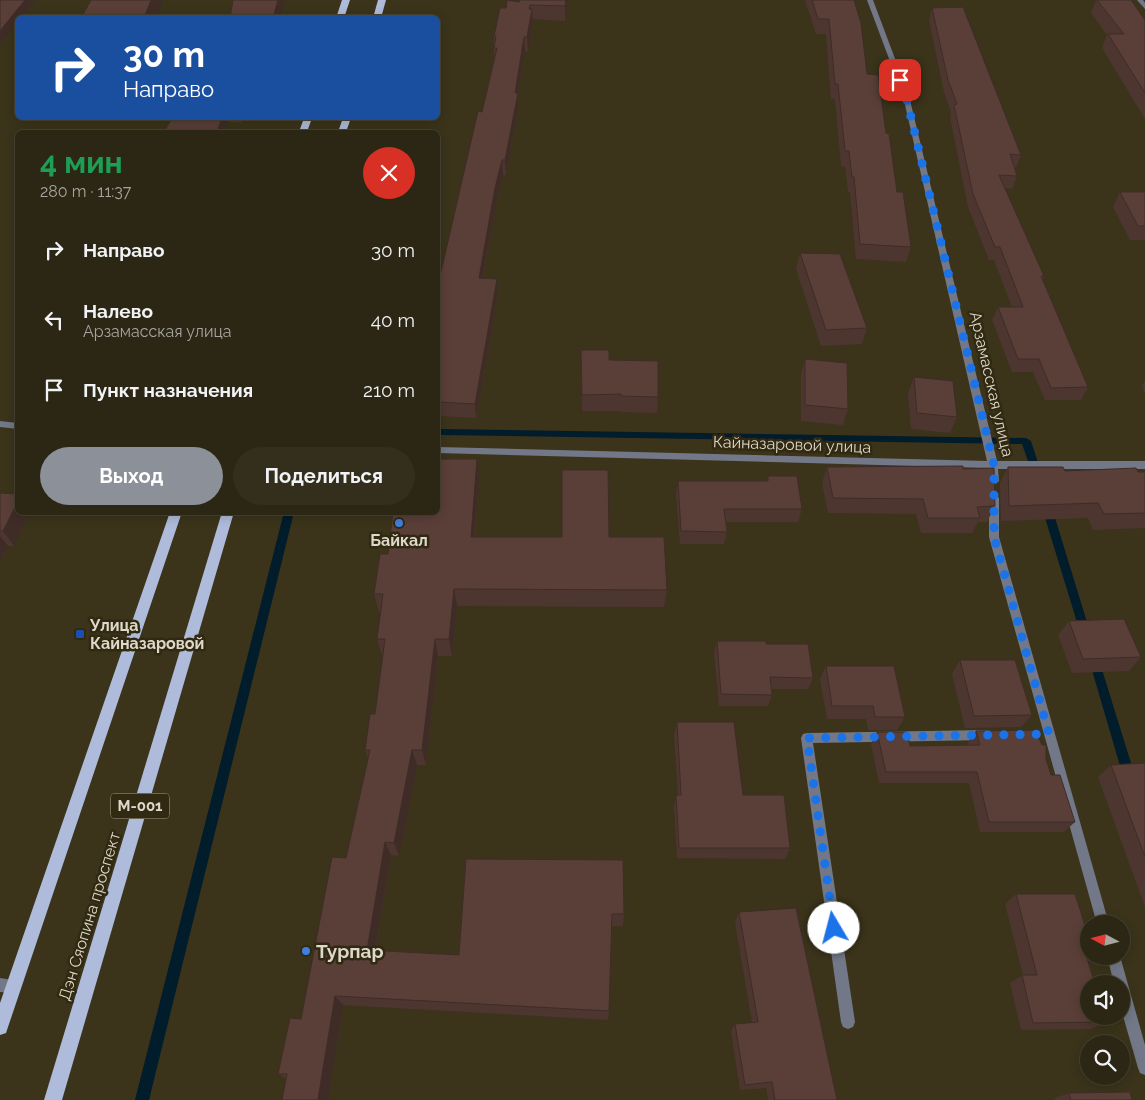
<!DOCTYPE html>
<html lang="ru">
<head>
<meta charset="utf-8">
<style>
	:root { --surface:#2c2714; --page:#342f1d; --text:#f1f3f6; --muted:#a6a5a0; --line:#484434; --accent:#8c9099 }
	body { margin:0; font-family:Raleway,sans-serif; background:var(--page); color:var(--text); height:100vh; display:flex; flex-direction:column; font-size:19px; white-space:nowrap }
	* { box-sizing:border-box; margin:0 }
	p { font-size:16px; color:var(--muted) }
	.icon { flex:none; width:28px; height:28px; fill:none; stroke:currentColor; stroke-width:2; stroke-linecap:round; stroke-linejoin:round }
	.map { position:relative; flex:1; overflow:hidden }
	.sheet { position:absolute; left:15px; top:130px; width:425px; height:385px; display:flex; flex-direction:column; background:var(--surface); border-radius:8px; box-shadow:0 2px 12px #0003,0 0 0 1px var(--line) }
	.sheet>* { flex:none }
	.guide { position:absolute; left:15px; top:15px; width:425px; height:105px; border-radius:8px; box-shadow:0 2px 12px #0003,0 0 0 1px var(--line); background:#1a4fa0; color:#fff; overflow:hidden }
	.needle { width:32px; rotate:277deg }
	.buttons { position:absolute; left:1080px; top:915px; display:grid; gap:10px }
	.buttons a { display:grid; place-items:center; width:50px; height:50px; border-radius:50%; background:var(--surface); box-shadow:0 2px 12px #0003,0 0 0 1px var(--line); font-size:25px }
	.pin { position:absolute; display:grid; place-items:center; width:42px; height:42px; color:#fff; margin:-21px; border-radius:10px; box-shadow:0 2px 8px #0006 }
	.me { position:absolute; width:55px; margin:-28px; rotate:352deg; stroke-linejoin:round; filter:drop-shadow(0 0 4px #0008) }
	.turn { display:flex; align-items:center; gap:18px; height:105px; padding:0 25px; font-size:22px }
	.turn .icon { width:65px; height:65px; stroke-width:2.5 }
	.turn b { display:block; font-size:35px; line-height:42px }
	.round { display:grid; place-items:center; flex:none; width:52px; height:52px; border-radius:26px; background:var(--page) }
	.summary { display:flex; align-items:center; justify-content:space-between; height:85px; padding:0 25px }
	h1 { font-size:30px; font-weight:700; line-height:38px; color:#1e9e55 }
	.cta { display:flex; gap:10px; margin-top:auto; padding:10px 25px }
	.cta a { flex:1; height:58px; border-radius:30px; background:var(--accent); color:#fff; font-size:20px; font-weight:700; line-height:58px; text-align:center }
	.cta a+a { background:var(--page); color:var(--text) }
	ul { padding:0; list-style:none }
	li { display:flex; align-items:center; gap:15px; height:70px; padding:0 25px }
	li div { flex:1 }
	li b { display:block; font-size:19px }
	li em { font-style:normal }
	.map>svg:first-child { display:block }
	.lines { fill:none; stroke-linecap:round; stroke-linejoin:round }
	.stream { fill:#011c2b; fill-rule:evenodd }
	.minor { fill:#727887; fill-rule:evenodd }
	.primary { fill:#afbbdb; fill-rule:evenodd }
	.wall { fill:#4d3630 }
	.shaded-wall { fill:#3f2c27 }
	.building { fill:#5a3f38; stroke:#3f2c27 }
	.route { stroke:#1a73e8; stroke-width:9; stroke-dasharray:0 16.2 }
	.shop-dot { fill:#3f7fe0; stroke:#312911; stroke-width:2 }
	.transit-dot { fill:#1a4fb4; stroke:#312911; stroke-width:2 }
	.labels { text-anchor:middle; stroke-width:5; stroke-linejoin:round; paint-order:stroke }
	.shield { fill:#312911; stroke:#a9a492; stroke-width:1 }
	.shield-label { font-size:15px; font-weight:bold; fill:#ddd8ca }
	.street-label { font-size:16px; fill:#ddd8ca; stroke:#312911 }
	.poi-label { font-size:16px; font-weight:bold; fill:#ddd8ca; stroke:#312911 }
	.near-poi-label { font-size:19px; font-weight:bold; fill:#ddd8ca; stroke:#312911; text-anchor:start }
</style>
</head>
<body>
<div class="map">
<svg width="1145" height="1100" viewBox="0 0 1145 1100">
	<rect width="100%" height="100%" fill="#3b341b"/>
	<g class="lines">
		<!-- stream -->
		<g class="stream">
			<polygon points="438,429 1026,438 1031,441 1041,472 1036,476 1033,475 1022,444 438,435"/>
			<polygon points="1047,504 1052,508 1090,632 1089,635 1085,637 1081,635 1080,632 1042,508"/>
			<polygon points="284,512 294,512 149,1100 135,1100"/>
			<polygon points="1094,655 1098,657 1099,660 1135,776 1133,780 1129,781 1125,780 1123,776 1089,660 1090,657"/>
		</g>
		<!-- minor -->
		<g class="minor">
			<polygon points="867,0 873,0 909,96 997,461 1145,461 1145,469 998,469 999,481 994,485 989,481 989,468 438,453 438,447 987,461 903,96"/>
			<polygon points="1137,0 1143,0 1145,3 1145,9"/>
			<polygon points="0,421 18,423 18,429 0,427"/>
			<polygon points="994,494 999,498 999,537 1109,924 1097,924 989,537 989,498"/>
			<polygon points="987,730 991,731 993,735 991,739 987,740 813,743 855,1022 853,1027 848,1029 843,1027 841,1022 801,738 803,734 807,733"/>
			<polygon points="1107,956 1120,956 1145,1045 1145,1075 1140,1073 1138,1068 1121,1009 1121,984 1114,984"/>
			<polygon points="0,978 19,981 21,986 19,991 14,993 0,992"/>
		</g>
		<!-- primary -->
		<g class="primary">
			<polygon points="342,0 350,0 344,18 336,18"/>
			<polygon points="378,0 386,0 381,18 373,18"/>
			<polygon points="304,118 312,118 307,132 299,132"/>
			<polygon points="343,118 351,118 346,132 338,132"/>
			<polygon points="170,512 182,512 8,1027 6,1033 0,1035 0,1003"/>
			<polygon points="222,512 234,512 62,1100 44,1100"/>
		</g>
	</g>
	<!-- wall -->
	<g class="wall">
		<polygon points="568,0 565,21 533,19 533,23 528,52 525,51 518,94 518,108 506,175 503,175 496,203 483,278 498,293 476,418 438,416 438,285 482,112 494,58 494,36 506,8 519,2"/>
		<polygon points="805,0 854,0 867,74 886,133 897,192 911,247 906,262 856,259 850,192 848,192 845,167 841,166 835,99 831,99 826,34 816,34"/>
		<polygon points="1096,0 1131,0 1145,20 1145,119 1102,48 1107,35 1091,13"/>
		<polygon points="932,8 1021,155 1016,168 1014,167 1017,176 1012,189 1005,188 1044,276 1043,280 1088,387 1081,400 1045,400 1033,372 1012,372 992,320 998,307 1012,307 994,260 989,260 968,207 950,117 951,112 944,92 929,20"/>
		<polygon points="172,118 244,118 242,123 228,122 225,132 164,132"/>
		<polygon points="1120,192 1145,192 1145,240 1130,240 1113,207"/>
		<polygon points="800,253 867,328 862,344 821,346 796,269"/>
		<polygon points="581,350 609,360 658,397 657,413 620,412 620,411 582,411"/>
		<polygon points="805,359 848,409 843,425 801,421 801,375"/>
		<polygon points="914,377 957,417 950,433 911,429 908,393"/>
		<polygon points="1145,381 1145,393 1142,386"/>
		<polygon points="827,467 963,469 995,506 987,522 978,522 972,533 921,533 916,514 828,513 822,483"/>
		<polygon points="1008,467 1065,471 1145,472 1145,528 1093,530 1088,518 1001,521 1000,483"/>
		<polygon points="768,476 802,509 798,522 726,522 727,532 724,544 680,544 676,494 678,481 766,481"/>
		<polygon points="479,478 475,537 609,537 667,590 664,607 457,606 452,656 438,656 426,765 417,765 399,856 391,855 375,951 459,955 466,859 624,914 623,926 612,926 609,1011 608,1020 343,1005 328,1099 282,1100 286,1079 278,1074 301,1019 346,858 368,757 365,750 375,714 383,656 382,656 377,639 381,612 379,612 374,594 388,554"/>
		<polygon points="0,493 14,546 8,546 0,560"/>
		<polygon points="1069,621 1141,657 1129,671 1072,673 1058,635"/>
		<polygon points="717,641 766,644 813,678 808,689 772,689 772,695 768,706 719,706 714,652"/>
		<polygon points="960,660 1032,715 1021,727 965,728 952,674"/>
		<polygon points="826,666 905,717 897,730 868,730 866,719 827,719 820,679"/>
		<polygon points="677,722 790,848 785,859 677,858 674,807 676,795 678,795 674,735"/>
		<polygon points="976,731 1046,759 1051,775 1075,822 1064,832 980,832 969,783 879,783 871,744 877,732 910,746 969,745 968,742"/>
		<polygon points="1145,763 1145,907 1098,777 1111,765"/>
		<polygon points="1016,894 1095,958 1088,962 1106,1022 1091,1029 1021,1030 1010,983 1023,975 1005,904"/>
		<polygon points="739,912 837,1100 768,1100 766,1088 740,1090 731,1031 735,1024 752,1022 735,922"/>
		<polygon points="1069,1093 1132,1100 1055,1100 1055,1098"/>
	</g>
	<!-- shaded-wall -->
	<g class="shaded-wall">
		<polygon points="25,0 35,0 21,18 18,18 18,22 0,44 0,31"/>
		<polygon points="151,0 163,0 156,18 144,18"/>
		<polygon points="278,0 285,0 280,18 273,18"/>
		<polygon points="566,0 568,0 565,21 565,6"/>
		<polygon points="530,5 531,18 532,9 533,23 528,52 527,37"/>
		<polygon points="524,37 525,51 518,94 518,108 506,175 505,160 515,93"/>
		<polygon points="222,118 227,118 228,122 225,132 217,132"/>
		<polygon points="241,118 244,118 242,123"/>
		<polygon points="502,160 503,175 496,203 480,292 479,278 495,188"/>
		<polygon points="497,279 498,293 476,418 475,404"/>
		<polygon points="477,459 479,478 473,555 471,537"/>
		<polygon points="18,501 18,512 30,512 14,546 3,531"/>
		<polygon points="0,536 8,546 0,560"/>
		<polygon points="454,589 457,606 452,656 449,639"/>
		<polygon points="435,639 438,656 426,765 422,750"/>
		<polygon points="412,750 417,765 399,856 394,843"/>
		<polygon points="385,842 391,855 373,961 367,950"/>
		<polygon points="335,996 343,1005 328,1100 318,1099"/>
	</g>
	<!-- building -->
	<g class="building">
		<polygon points="0,0 25,0 0,31"/>
		<polygon points="91,0 151,0 144,18 81,18"/>
		<polygon points="233,0 278,0 273,18 230,18"/>
		<polygon points="507,0 519,2 520,0 566,0 565,6 530,5 529,9 532,9 527,37 524,37 515,93 518,93 505,160 502,160 495,188 479,278 497,279 475,404 438,402 438,285 478,111 482,112 497,48 494,48 496,36 494,36 500,8 506,8"/>
		<polygon points="812,0 854,0 861,23 867,74 878,75 886,133 889,134 897,192 903,192 911,247 860,244 854,177 852,177 849,151 845,151 838,84 835,84 829,19 818,19"/>
		<polygon points="1097,0 1131,0 1145,20 1145,93 1108,34 1124,34"/>
		<polygon points="963,7 1021,155 1010,154 1017,176 999,175 1044,276 1041,276 1088,387 1051,388 1039,359 1018,359 998,307 1023,307 1000,247 995,247 973,194 954,105 957,104 948,80 932,8"/>
		<polygon points="172,118 222,118 217,132 164,132"/>
		<polygon points="1120,192 1145,192 1145,226 1138,226"/>
		<polygon points="800,253 840,254 867,328 826,330"/>
		<polygon points="581,350 609,350 609,360 658,361 658,397 621,396 621,394 582,395"/>
		<polygon points="805,359 847,363 848,409 805,405"/>
		<polygon points="914,377 953,381 957,417 917,413"/>
		<polygon points="438,459 477,459 471,537 562,537 562,470 608,470 609,537 664,537 667,590 454,589 449,639 435,639 422,750 412,750 394,843 385,842 367,950 459,955 466,859 623,860 624,914 612,914 609,1011 335,996 318,1099 334,1100 282,1100 287,1074 278,1074 290,1018 301,1019 332,857 346,858 370,750 365,750 370,714 375,714 385,639 377,639 383,594 374,594 380,554 388,554 393,512 438,512"/>
		<polygon points="963,466 963,469 994,468 995,506 977,507 980,518 928,518 923,499 833,498 827,467"/>
		<polygon points="1008,467 1063,467 1065,471 1136,468 1138,472 1145,472 1145,513 1104,514 1098,503 1009,506"/>
		<polygon points="768,476 797,476 802,509 724,509 727,532 681,531 678,481 768,481"/>
		<polygon points="0,493 18,494 18,501 3,531 0,531"/>
		<polygon points="1124,619 1141,657 1083,659 1069,621"/>
		<polygon points="717,641 766,641 766,644 808,644 813,678 770,677 772,695 721,694"/>
		<polygon points="960,660 1015,660 1032,715 974,716"/>
		<polygon points="826,666 894,666 905,717 875,717 873,706 832,706"/>
		<polygon points="677,722 734,722 743,795 784,795 790,848 679,848 676,795 681,795"/>
		<polygon points="1035,730 1042,745 1046,745 1046,759 1051,775 1060,775 1075,822 989,822 977,772 886,772 877,732 907,732 910,746 980,745 976,731"/>
		<polygon points="1145,763 1145,857 1111,765"/>
		<polygon points="1016,894 1075,894 1089,938 1089,956 1094,956 1095,958 1087,958 1095,984 1089,984 1089,1016 1104,1016 1106,1022 1033,1023 1022,975 1037,975"/>
		<polygon points="796,908 837,1100 775,1100 772,1082 745,1085 735,1024 758,1022 739,912"/>
		<polygon points="1130,1092 1132,1100 1071,1100 1069,1093"/>
	</g>
	<g class="lines">
		<!-- route -->
		<polyline class="route" points="834,928 807,738 1049,734 994,537 994,465 906,96 900,80"/>
	</g>
	<!-- markers -->
	<g class="shop-dot">
		<circle cx="399" cy="523" r="5"/>
		<circle cx="306" cy="951" r="5"/>
	</g>
	<rect class="transit-dot" x="75" y="629" width="10" height="10" rx="2.5"/>
	<g class="labels">
		<!-- shield labels -->
		<rect class="shield" x="111" y="793.5" width="58" height="25" rx="4"/>
		<g class="shield-label">
			<text x="140" y="811">M-001</text>
		</g>
		<!-- street labels -->
		<g class="street-label">
			<text transform="translate(992 384) rotate(77)" y="6">Арзамасская улица</text>
			<text transform="translate(792 444) rotate(2)" y="6">Кайназаровой улица</text>
			<text transform="translate(89 916) rotate(-73)" y="6">Дэн Сяопина проспект</text>
		</g>
		<!-- poi labels -->
		<g class="poi-label">
			<text x="399" y="546">Байкал</text>
			<text x="90" y="631" text-anchor="start">Улица<tspan x="90" dy="18">Кайназаровой</tspan></text>
		</g>
		<!-- near-poi labels -->
		<g class="near-poi-label">
			<text x="316" y="958">Турпар</text>
		</g>
	</g>
</svg>
<div class="buttons">
<a><svg class="needle" viewBox="-14 -14 28 28"><path d="M0-13l5 13h-10z" fill="#e53935"/><path d="M0 13l5-13h-10z" fill="#a6a5a0"/></svg></a>
<a><svg class="icon" aria-label="sound" viewBox="0 0 24 24"><path d="M4 9h4l5-4v14l-5-4H4zM17 9q2 3 0 6"/></svg></a>
<a><svg class="icon" aria-label="search" viewBox="0 0 24 24"><circle cx="10" cy="10" r="6"/><path d="M15 15l6 6"/></svg></a>
</div>
<div class="pin" style="left:900px;top:80px;background:#d93025"><svg class="icon" aria-label="arrive" viewBox="0 0 24 24"><path d="M6 21V4h12l-3 4 3 4H6"/></svg></div>
<svg class="me" style="left:834px;top:928px" viewBox="-20 -20 40 40"><circle r="19" fill="#fff"/><path d="M0-13L10 11 0 6-10 11z" fill="#1a73e8"/></svg>
<div class="guide">
<div class="turn"><svg class="icon" aria-label="right" viewBox="0 0 24 24"><path d="M7 20v-9h11M14 6l5 5-5 5"/></svg><div><b>30 m</b>Направо</div></div>
</div>
<section class="sheet">
<div class="summary"><div><h1>4 мин</h1><p>280 m · 11:37</p></div><a class="round" style="background:#d93025;color:#fff"><svg class="icon" aria-label="close" viewBox="0 0 24 24"><path d="M6 6l12 12M18 6L6 18"/></svg></a></div>
<ul>
<li><svg class="icon" aria-label="right" viewBox="0 0 24 24"><path d="M7 20v-9h11M14 6l5 5-5 5"/></svg><div><b>Направо</b></div><em>30 m</em></li>
<li><svg class="icon" aria-label="left" viewBox="0 0 24 24"><path d="M17 20v-9H6M10 6l-5 5 5 5"/></svg><div><b>Налево</b><p>Арзамасская улица</p></div><em>40 m</em></li>
<li><svg class="icon" aria-label="arrive" viewBox="0 0 24 24"><path d="M6 21V4h12l-3 4 3 4H6"/></svg><div><b>Пункт назначения</b></div><em>210 m</em></li>
</ul>
<div class="cta"><a>Выход</a><a>Поделиться</a></div>
</section>
</div>
</body>
</html>
